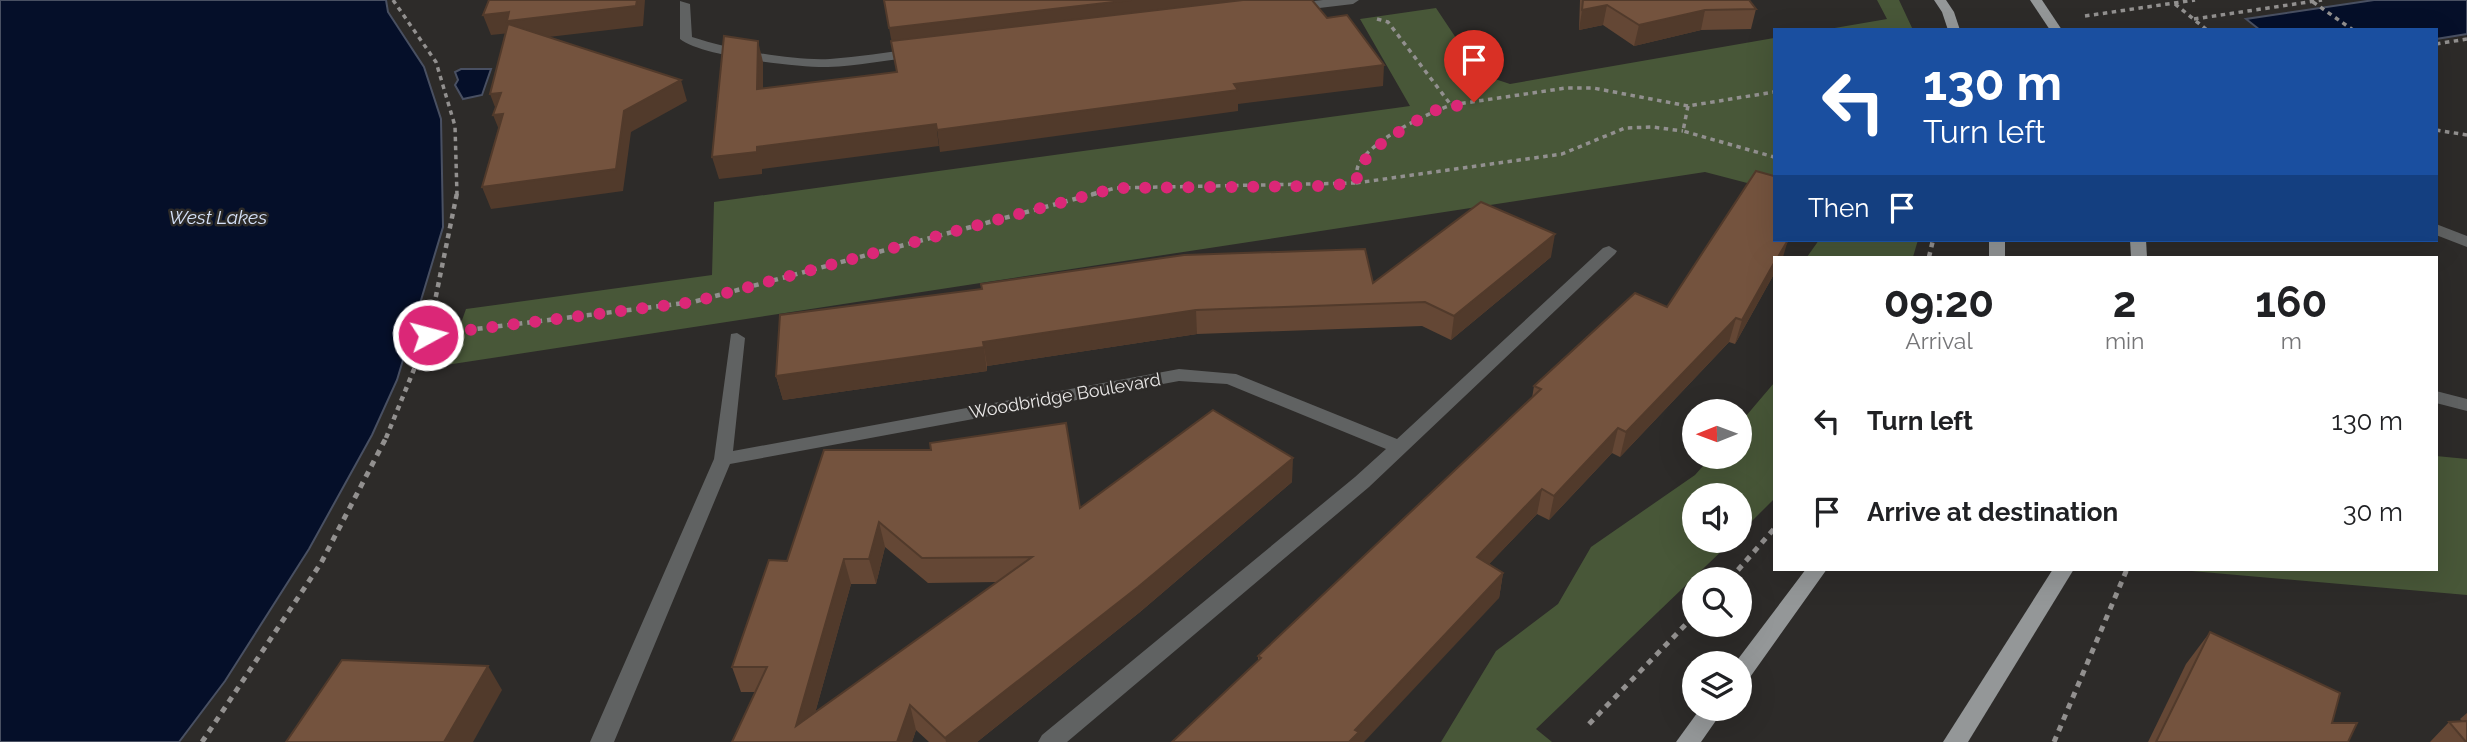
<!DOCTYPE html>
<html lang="en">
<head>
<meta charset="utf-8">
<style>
	:root { --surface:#fff; --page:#f6f6f6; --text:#202124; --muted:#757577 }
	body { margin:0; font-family:Raleway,sans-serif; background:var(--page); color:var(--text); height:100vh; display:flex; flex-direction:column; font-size:26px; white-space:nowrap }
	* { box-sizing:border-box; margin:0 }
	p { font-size:23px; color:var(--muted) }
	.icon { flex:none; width:38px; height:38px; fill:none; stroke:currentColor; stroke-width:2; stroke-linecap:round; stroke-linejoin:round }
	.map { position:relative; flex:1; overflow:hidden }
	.details { position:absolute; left:1773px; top:256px; width:665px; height:315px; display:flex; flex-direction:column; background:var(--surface); border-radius:0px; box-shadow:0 7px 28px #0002 }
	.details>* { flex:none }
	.hud { position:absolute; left:1773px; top:28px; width:665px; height:214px; border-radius:0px; box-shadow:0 7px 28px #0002; background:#1a4fa0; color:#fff; overflow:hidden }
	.needle { width:46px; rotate:269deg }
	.fabs { position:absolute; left:1682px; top:399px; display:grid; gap:14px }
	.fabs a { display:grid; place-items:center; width:70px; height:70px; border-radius:50%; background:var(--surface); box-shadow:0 7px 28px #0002; font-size:35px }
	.pin { position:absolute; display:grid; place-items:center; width:60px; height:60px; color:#fff; margin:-72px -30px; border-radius:50% 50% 50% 0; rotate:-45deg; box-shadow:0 0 7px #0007 }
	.pin .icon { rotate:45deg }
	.me { position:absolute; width:77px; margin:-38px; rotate:83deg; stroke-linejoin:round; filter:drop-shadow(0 0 5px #0008) }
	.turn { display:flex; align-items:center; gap:24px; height:147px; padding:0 35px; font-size:32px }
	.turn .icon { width:91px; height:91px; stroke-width:2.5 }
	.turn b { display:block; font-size:49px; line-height:60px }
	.then { display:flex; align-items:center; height:66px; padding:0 35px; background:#0003; gap:14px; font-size:26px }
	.eta { display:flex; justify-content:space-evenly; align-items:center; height:119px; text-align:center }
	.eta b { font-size:42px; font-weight:700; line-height:49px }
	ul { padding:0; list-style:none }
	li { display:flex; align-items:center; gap:21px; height:91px; padding:0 35px }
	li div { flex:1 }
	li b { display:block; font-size:26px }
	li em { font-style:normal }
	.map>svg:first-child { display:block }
	.green { fill:#485738 }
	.water { fill:#050f29; stroke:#495062; stroke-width:2 }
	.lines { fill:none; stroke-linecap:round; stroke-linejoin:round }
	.path-far2 { stroke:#92908f; stroke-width:3.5; stroke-dasharray:4.5 4.5; stroke-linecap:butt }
	.path-far1 { stroke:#92908f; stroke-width:4.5; stroke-dasharray:5 5; stroke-linecap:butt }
	.path { stroke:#92908f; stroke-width:5; stroke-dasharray:6 6; stroke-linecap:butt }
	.minor { fill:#606262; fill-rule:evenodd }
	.major { fill:#949798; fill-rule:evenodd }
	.wall { fill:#644735; fill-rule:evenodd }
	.shaded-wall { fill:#513a2b }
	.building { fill:#74533e; stroke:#513a2b; stroke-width:2; fill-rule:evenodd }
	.route { stroke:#db2777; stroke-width:12; stroke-dasharray:0 21.6 }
	.labels { text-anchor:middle; stroke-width:5; stroke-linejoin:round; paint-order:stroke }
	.street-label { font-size:18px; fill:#e9e7e6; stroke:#2d2b29 }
	.water-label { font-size:19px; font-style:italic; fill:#d4e0f7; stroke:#2d2b29 }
</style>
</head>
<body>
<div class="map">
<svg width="2467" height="742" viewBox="0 0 2467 742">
	<rect width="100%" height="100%" fill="#2d2b29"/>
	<!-- green -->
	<g class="green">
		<polygon points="1877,0 1899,0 1913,30 1823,30 1887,19"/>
		<polygon points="1436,8 1480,74 1510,84 1774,38 1774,190 1705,172 446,365 466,309 712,275 714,202 1410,106 1360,19"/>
		<polygon points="1819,240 1918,240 1913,257 1807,257"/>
		<polygon points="1774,383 1774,499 1740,533 1740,495 1694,495 1694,541 1732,541 1536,729 1552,742 1441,742 1496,651 1558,604 1591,547 1695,475 1711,457 1740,457 1740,423"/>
		<polygon points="2436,456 2467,459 2467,595 2180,570 2436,569"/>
	</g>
	<!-- water -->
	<g class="water">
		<polygon points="0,0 386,0 388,12 424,67 441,119 443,227 397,380 372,435 309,549 225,681 179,742 0,742"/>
		<polygon points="2374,0 2467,0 2467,34 2436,39 2436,30 2260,30 2246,19"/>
		<polygon points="461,69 491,69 482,95 463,99 455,85 458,80 455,72"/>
	</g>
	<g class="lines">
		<!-- path-far2 -->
		<g class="path-far2">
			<polyline points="393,0 436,62 455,126 457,195"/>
			<polyline points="2313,2 2353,30"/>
			<polyline points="2175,4 2207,30"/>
			<polyline points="2085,16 2195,0"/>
			<polyline points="1377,19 1388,22 1451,105 1566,88 1593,88 1688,106 1774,92"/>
			<polyline points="2194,19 2322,0"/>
			<polyline points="2436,44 2467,39"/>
			<polyline points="1688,106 1683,131 1774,157"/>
			<polyline points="2436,130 2467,135"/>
			<polyline points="1356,183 1562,154 1625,128 1652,127 1683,131"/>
			<path d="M1091,195l24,-7 241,-5c1,-5 0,-12 2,-17 11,-25 68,-52 93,-61"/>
		</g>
		<!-- path-far1 -->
		<g class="path-far1">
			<polyline points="1929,257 1933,240"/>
			<polyline points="428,335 693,302 1097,193"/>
			<polyline points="386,438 428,335 457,193"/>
		</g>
		<!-- path -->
		<g class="path">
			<polyline points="1730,579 1774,529"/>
			<polyline points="1589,724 1694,616"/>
			<polyline points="202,742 321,563 387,436"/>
			<polyline points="2054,742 2127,569"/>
		</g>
		<!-- minor -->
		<g class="minor">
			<polygon points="1323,0 1359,0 1353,4 1294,11 1288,7 1294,3"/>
			<path d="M680,1l10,3 2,33c36,12 99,24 138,22 28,-2 57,-7 85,-10l6,4 -6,4c-29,3 -58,9 -87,10 -29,1 -128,-11 -148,-28z"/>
			<polygon points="2436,224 2467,236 2467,247 2436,235"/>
			<polygon points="1609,246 1617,251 1615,254 1369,487 1067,742 1038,742 1042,735 1355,477 1386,449 1227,384 1179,381 730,464 614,742 590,742 714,459 731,334 737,333 745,338 733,451 1179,369 1236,374 1397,439 1603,248"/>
			<polygon points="2436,391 2467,399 2467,411 2436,403"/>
		</g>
		<!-- major -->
		<g class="major">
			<polygon points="1934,0 1946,0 1954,12 1960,30 1948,30 1942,12"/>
			<polygon points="2030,0 2042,0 2062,30 2050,30"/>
			<rect x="1989" y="240" width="16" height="17"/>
			<polygon points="2130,240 2146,240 2147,257 2131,257"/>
			<polygon points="1806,569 1827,569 1748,680 1740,683 1740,663 1735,663"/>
			<polygon points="2053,569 2074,569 1968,742 1943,742"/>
			<polygon points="1700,709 1724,709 1701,742 1676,742"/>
		</g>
	</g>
	<!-- wall -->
	<g class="wall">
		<polygon points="1580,0 1749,0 1756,9 1751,29 1701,30 1634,46 1603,25 1579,30"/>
		<polygon points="1551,257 1451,340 1422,326 1197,334 987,366 987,371 783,400 776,376 1373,283"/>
		<polygon points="1774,257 1774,274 1735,344 1729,342 1620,457 1612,453 1549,520 1537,514 1489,564 1503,573 1499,598 1258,661 1258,656 1532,398 1534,386 1667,307"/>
		<path d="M824,450l256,58 212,-26 -152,130 -163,130h-48l-13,-12 -4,12h-180l23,-50h-14l-9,-25 55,-106zM885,547l43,36 69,-1 -182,131 36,-129h25z"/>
		<polygon points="2210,632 2332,723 2348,742 2148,742 2186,664"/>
		<polygon points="2467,713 2467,742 2430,742 2449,722 2462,721 2460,719"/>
	</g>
	<!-- shaded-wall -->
	<g class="shaded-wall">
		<polygon points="637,0 645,0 643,26 514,41 511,33 491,35 483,15"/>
		<polygon points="1131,0 1296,0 893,49 889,28"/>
		<polygon points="1607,5 1603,25 1579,30 1582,10"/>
		<polygon points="1705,10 1701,30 1634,46 1639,25"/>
		<polygon points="758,41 763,62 763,110 757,89"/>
		<polygon points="1384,65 1383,86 1238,104 1238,111 940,152 937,130 1234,84"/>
		<polygon points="681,80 687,101 631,132 623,191 491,209 482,187"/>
		<polygon points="501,93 512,135 502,137 493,115 498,115 490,94"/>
		<polygon points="936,124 939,146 762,169 762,174 719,179 712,157 757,147"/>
		<polygon points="1555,234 1551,257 1451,340 1454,316"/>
		<polygon points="1788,240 1783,257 1778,257"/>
		<polygon points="1774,263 1774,274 1735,344 1742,320"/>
		<polygon points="1196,310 1197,334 987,366 983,342"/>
		<polygon points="1736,318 1729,342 1620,457 1626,432"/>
		<polygon points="984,347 987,371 783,400 776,376"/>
		<polygon points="1618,428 1612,453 1549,520 1554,496"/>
		<polygon points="1293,458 1292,482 1140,612 977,742 946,742 945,738"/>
		<polygon points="1542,489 1537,514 1472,582 1477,557"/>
		<polygon points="879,522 885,547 876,584 869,559"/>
		<polygon points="844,559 851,584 807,742 796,726"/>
		<polygon points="1503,573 1499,598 1364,742 1349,742 1355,730"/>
		<polygon points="488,666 502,690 473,742 444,742"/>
		<polygon points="910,705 916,730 912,742 897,742"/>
	</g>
	<!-- building -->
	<g class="building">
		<polygon points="489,0 637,0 636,6 507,21 509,12 483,15"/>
		<polygon points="884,0 1131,0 889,28"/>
		<polygon points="1243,0 1312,0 1327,18 1347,15 1384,65 1234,84 1238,90 937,130 936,124 757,147 757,152 712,157 724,36 758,41 757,89 897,72 891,41"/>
		<polygon points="1583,0 1749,0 1756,9 1705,10 1639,25 1607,5 1582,10"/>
		<polygon points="508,24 681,80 624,111 616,169 482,187 503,114 493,115 501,93 490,94"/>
		<polygon points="1756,171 1774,176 1774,240 1788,240 1778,257 1774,257 1774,263 1742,320 1736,318 1626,432 1618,428 1554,496 1542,489 1477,557 1503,573 1355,730 1359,732 1349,742 1172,742 1261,658 1258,656 1541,389 1534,386 1635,293 1667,307"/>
		<polygon points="1481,202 1555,234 1454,316 1425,302 1196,310 983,342 984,347 776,376 780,315 982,289 981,284 1184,255 1365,249 1373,283"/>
		<path d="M1213,410l80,48 -155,129 -193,151 -35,-33 -13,37h-165l35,-75h-35l37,-107 18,1 37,-111h107l-1,-7 136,-20 14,85zM879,522l43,36 110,-1 -236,169 48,-167h25z"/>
		<polygon points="2210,632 2340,693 2332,723 2357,723 2348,742 2156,742"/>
		<polygon points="342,660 488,666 444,742 286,742"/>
		<polygon points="2467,721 2467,742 2466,742 2449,722"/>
	</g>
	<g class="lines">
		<!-- route -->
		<polyline class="route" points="428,335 693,302 1115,188 1324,186 1356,183 1359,166 1383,142 1432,111 1474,102"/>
	</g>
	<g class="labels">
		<!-- street labels -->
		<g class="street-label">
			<text transform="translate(1065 396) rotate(-10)" y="6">Woodbridge Boulevard</text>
		</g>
		<!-- water labels -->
		<g class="water-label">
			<text x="218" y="224">West Lakes</text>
		</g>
	</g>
</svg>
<div class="fabs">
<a><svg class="needle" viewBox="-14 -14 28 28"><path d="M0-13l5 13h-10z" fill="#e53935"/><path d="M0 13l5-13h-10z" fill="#757577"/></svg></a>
<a><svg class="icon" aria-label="sound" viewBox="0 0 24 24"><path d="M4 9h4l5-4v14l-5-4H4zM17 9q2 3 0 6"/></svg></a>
<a><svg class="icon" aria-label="search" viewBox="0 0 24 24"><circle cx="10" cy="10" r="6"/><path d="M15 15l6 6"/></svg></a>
<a><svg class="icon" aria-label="layers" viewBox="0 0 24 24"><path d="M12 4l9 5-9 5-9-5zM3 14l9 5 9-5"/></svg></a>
</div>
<div class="pin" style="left:1474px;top:102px;background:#d93025"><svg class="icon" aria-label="arrive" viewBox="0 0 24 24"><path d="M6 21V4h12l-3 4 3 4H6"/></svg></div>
<svg class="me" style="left:428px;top:335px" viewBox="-20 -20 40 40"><circle r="17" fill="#db2777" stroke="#fff" stroke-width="3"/><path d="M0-11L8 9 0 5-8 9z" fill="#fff"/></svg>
<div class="hud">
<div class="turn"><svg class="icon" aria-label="left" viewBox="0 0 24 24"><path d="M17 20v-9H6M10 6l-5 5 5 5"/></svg><div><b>130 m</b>Turn left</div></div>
<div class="then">Then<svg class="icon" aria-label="arrive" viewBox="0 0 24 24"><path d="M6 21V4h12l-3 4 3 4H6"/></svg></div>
</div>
<section class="details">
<div class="eta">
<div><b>09:20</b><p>Arrival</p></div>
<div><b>2</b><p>min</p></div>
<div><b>160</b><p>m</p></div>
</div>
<ul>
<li><svg class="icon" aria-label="left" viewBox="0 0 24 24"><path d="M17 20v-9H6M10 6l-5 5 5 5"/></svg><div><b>Turn left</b></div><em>130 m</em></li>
<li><svg class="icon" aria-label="arrive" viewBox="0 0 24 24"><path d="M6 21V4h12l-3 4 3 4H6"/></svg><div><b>Arrive at destination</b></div><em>30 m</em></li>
</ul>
</section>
</div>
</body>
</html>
